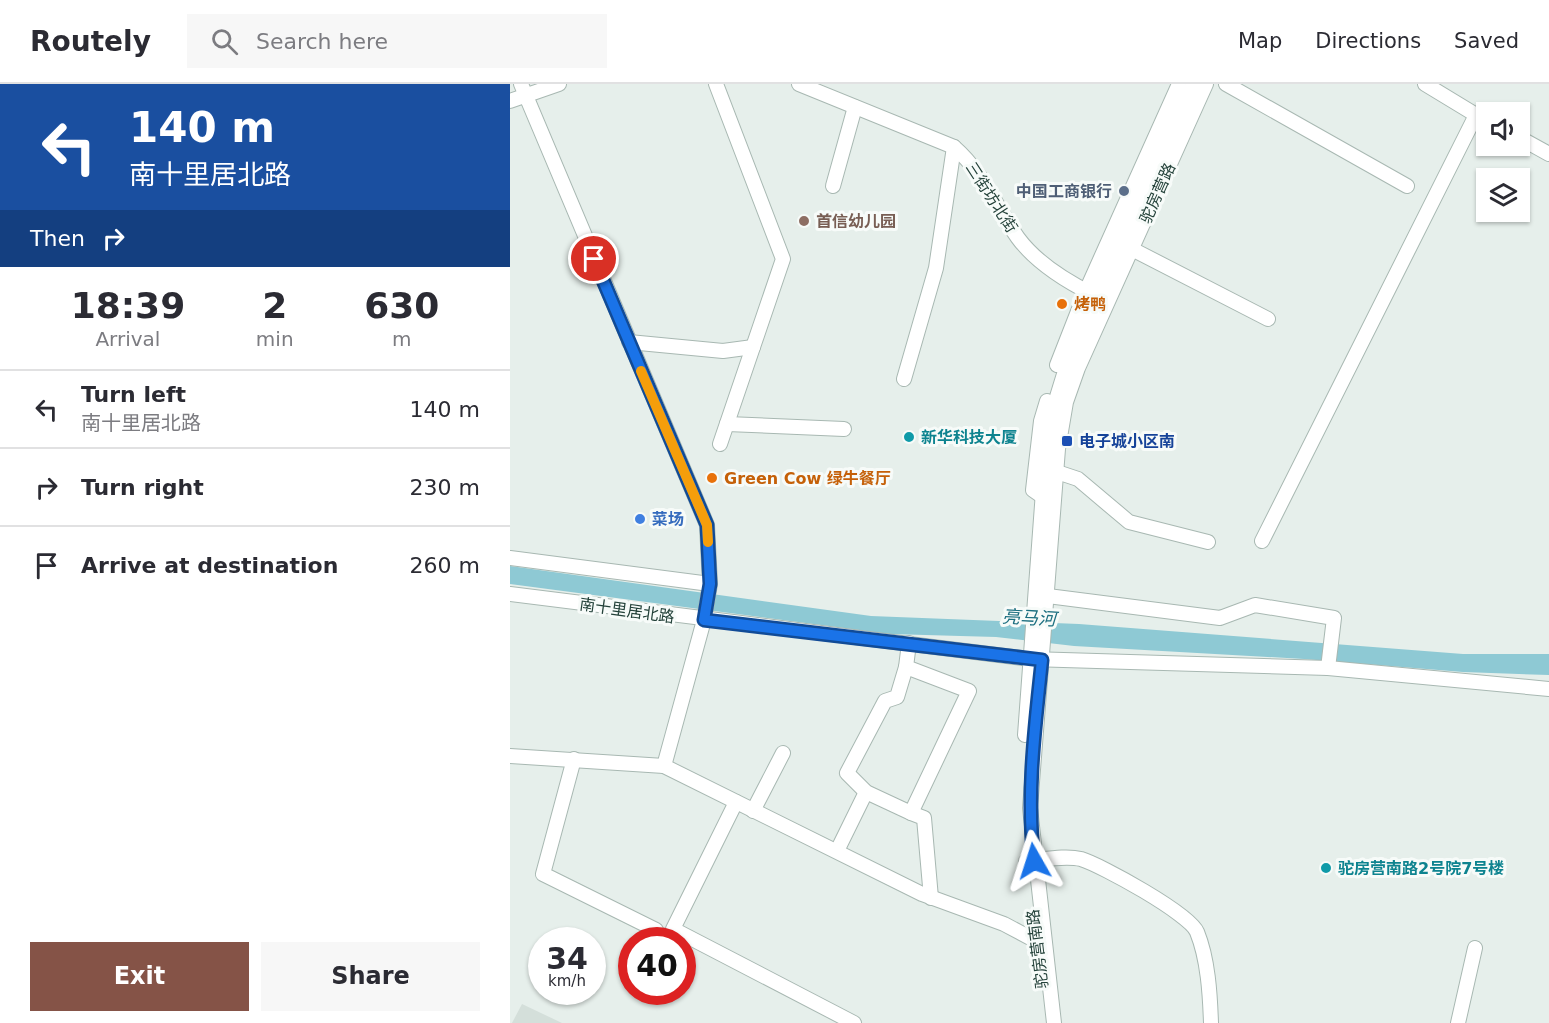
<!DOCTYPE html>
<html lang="en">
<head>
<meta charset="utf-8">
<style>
	:root { --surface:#fff; --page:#f7f7f7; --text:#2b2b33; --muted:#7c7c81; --line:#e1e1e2; --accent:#855347 }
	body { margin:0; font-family:"DejaVu Sans","Noto Sans SC",sans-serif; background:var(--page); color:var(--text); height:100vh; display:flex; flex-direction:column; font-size:22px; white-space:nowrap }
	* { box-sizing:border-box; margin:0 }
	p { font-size:20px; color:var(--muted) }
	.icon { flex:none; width:33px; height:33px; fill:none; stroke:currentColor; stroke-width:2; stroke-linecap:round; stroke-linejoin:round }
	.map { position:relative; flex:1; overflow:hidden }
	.sheet { display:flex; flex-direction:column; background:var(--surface); width:510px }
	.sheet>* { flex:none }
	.top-card { background:#1a4fa0; color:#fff; overflow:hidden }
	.buttons { position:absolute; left:966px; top:18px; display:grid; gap:12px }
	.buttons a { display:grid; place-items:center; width:54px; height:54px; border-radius:0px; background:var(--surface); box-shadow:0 2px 4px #0004; font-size:30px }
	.speed { position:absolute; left:18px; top:843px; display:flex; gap:12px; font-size:30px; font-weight:700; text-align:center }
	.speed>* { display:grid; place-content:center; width:78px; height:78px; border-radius:50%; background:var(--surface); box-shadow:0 2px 4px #0004; line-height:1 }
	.speed small { font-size:15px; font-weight:400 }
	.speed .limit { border:9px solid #d22; background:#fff; color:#111 }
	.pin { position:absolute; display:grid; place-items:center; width:51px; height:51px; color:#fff; margin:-26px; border:3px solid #fff; border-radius:50%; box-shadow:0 2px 6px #0007 }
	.me { position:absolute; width:66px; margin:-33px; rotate:354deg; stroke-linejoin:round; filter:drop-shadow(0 0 4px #0008) }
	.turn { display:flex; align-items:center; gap:21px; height:126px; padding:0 30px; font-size:27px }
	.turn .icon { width:78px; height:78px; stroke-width:2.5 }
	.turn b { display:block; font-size:42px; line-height:51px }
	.then { display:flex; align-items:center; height:57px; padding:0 30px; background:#0003; gap:12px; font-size:22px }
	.eta { display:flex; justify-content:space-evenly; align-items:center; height:102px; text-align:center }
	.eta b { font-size:36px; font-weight:800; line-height:42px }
	.cta { display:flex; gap:12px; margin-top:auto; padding:12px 30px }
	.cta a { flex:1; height:69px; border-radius:0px; background:var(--accent); color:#fff; font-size:24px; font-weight:800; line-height:69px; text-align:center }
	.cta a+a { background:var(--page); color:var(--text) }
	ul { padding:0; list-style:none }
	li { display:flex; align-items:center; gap:18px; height:78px; padding:0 30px; border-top:2px solid var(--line) }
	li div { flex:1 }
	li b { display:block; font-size:22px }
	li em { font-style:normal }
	header { display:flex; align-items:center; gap:36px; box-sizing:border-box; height:84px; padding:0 30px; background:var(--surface); border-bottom:2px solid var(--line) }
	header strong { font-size:28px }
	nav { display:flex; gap:33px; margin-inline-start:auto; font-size:21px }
	.search { width:420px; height:54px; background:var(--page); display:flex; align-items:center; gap:15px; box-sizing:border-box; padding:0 21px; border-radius:0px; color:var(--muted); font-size:22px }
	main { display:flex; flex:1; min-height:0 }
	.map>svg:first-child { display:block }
	.built { fill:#d4dfda }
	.water { fill:#8ec9d4 }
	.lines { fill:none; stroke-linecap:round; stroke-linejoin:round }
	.minor-casing { stroke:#a8b8b2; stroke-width:16 }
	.minor { stroke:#fff; stroke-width:14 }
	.route-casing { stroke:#114b97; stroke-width:15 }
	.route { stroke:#1a73e8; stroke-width:10 }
	.slow { stroke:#f59e0b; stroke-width:10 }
	.service-dot { fill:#5c6f8a; stroke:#f7fbf9; stroke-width:2 }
	.education-dot { fill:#8d6e63; stroke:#f7fbf9; stroke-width:2 }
	.food-dot { fill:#e8710a; stroke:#f7fbf9; stroke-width:2 }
	.culture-dot { fill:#0f9aa8; stroke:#f7fbf9; stroke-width:2 }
	.transit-dot { fill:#1a4fb4; stroke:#f7fbf9; stroke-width:2 }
	.shop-dot { fill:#3f7fe0; stroke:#f7fbf9; stroke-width:2 }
	.labels { text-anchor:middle; stroke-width:6; stroke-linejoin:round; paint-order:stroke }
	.service-label { font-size:16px; font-weight:bold; fill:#4e5e75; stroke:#f7fbf9; text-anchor:end }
	.street-label { font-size:16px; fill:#24423a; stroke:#f7fbf9 }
	.education-label { font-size:16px; font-weight:bold; fill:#785e54; stroke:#f7fbf9; text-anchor:start }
	.food-label { font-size:16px; font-weight:bold; fill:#c56008; stroke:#f7fbf9; text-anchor:start }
	.culture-label { font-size:16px; font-weight:bold; fill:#0d838f; stroke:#f7fbf9; text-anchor:start }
	.transit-label { font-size:16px; font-weight:bold; fill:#164399; stroke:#f7fbf9; text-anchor:start }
	.shop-label { font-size:16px; font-weight:bold; fill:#366cbe; stroke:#f7fbf9; text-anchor:start }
	.water-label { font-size:18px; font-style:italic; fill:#1c6f80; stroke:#f7fbf9 }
</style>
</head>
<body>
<header>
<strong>Routely</strong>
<div class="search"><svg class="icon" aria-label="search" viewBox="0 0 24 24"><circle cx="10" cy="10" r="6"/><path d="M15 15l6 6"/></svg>Search here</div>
<nav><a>Map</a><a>Directions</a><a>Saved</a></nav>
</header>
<main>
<section class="sheet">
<div class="top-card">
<div class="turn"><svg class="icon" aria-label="left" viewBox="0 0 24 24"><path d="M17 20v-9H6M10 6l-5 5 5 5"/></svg><div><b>140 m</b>南十里居北路</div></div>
<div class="then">Then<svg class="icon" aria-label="right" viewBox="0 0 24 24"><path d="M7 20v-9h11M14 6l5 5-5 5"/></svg></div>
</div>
<div class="eta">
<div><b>18:39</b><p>Arrival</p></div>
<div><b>2</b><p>min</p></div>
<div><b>630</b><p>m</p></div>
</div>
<ul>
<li><svg class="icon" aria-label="left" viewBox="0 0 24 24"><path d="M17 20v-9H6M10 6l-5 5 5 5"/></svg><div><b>Turn left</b><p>南十里居北路</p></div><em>140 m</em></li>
<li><svg class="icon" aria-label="right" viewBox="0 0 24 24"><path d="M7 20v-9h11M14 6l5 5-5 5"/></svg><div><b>Turn right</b></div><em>230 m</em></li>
<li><svg class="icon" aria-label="arrive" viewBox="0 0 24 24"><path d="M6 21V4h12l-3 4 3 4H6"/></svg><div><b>Arrive at destination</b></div><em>260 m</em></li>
</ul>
<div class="cta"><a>Exit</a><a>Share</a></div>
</section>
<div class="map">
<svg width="1039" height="939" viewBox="0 0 1039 939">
	<rect width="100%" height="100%" fill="#e6efeb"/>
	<!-- built -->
	<polygon class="built" points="12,920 52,939 2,939"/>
	<!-- water -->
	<polygon class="water" points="0,482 361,532 569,540 953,570 1039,570 1039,591 953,588 794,575 564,562 486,553 380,550 0,500"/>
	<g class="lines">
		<defs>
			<g id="minor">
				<polyline points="11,0 197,441 200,500 194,536 154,682"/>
				<polyline points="206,0 273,175 210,360"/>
				<path d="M289,0l155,63c29,25 42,60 64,91 17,23 48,43 74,56"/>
				<polyline points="716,0 897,102"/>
				<polyline points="915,0 976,37"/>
				<polyline points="0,17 49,0"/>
				<polyline points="1010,54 1039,70"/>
				<polyline points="323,102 345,23"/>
				<polyline points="616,162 758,235"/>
				<polyline points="119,258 213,267 243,263"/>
				<polyline points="547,281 576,207 669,0"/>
				<polyline points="394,295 426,184 444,63"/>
				<polyline points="217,340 334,345"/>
				<polyline points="538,385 568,395 619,438 698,458"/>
				<polyline points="533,413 523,406 531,337 537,317"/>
				<polyline points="752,457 966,31"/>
				<polyline points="0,474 200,500"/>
				<polyline points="0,510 520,575 818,584 1039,605"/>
				<polyline points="530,511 710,534 745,521 824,534 818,584"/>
				<polyline points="399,559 396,583 459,607 401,729 414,734 421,814"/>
				<polyline points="396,583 387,613 375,617 337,689 356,708 401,729"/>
				<polyline points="515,651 536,367 546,316 558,277 683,0"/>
				<polyline points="0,672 154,682 412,810 494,840 526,857"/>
				<polyline points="64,675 33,790 146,846"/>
				<polyline points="226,718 163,845 344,939"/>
				<polyline points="243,727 273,669"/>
				<polyline points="327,767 356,708"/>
				<path d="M516,777c16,-1 39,-6 55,-2 20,6 109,55 116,73 11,27 13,62 14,91"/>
				<polyline points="544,939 520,724 548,365 556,318 568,284 696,0"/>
				<polyline points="948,939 965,864"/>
			</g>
		</defs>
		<!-- minor casing -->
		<use href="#minor" class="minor-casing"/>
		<!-- minor -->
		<use href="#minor" class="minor"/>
	</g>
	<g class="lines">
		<defs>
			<path id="route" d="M84,175l113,266 3,59 -6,36 338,40c-7,67 -16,133 -8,201"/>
		</defs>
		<!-- route casing -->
		<use href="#route" class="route-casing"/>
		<!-- route -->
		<use href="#route" class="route"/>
		<!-- slow -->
		<polyline class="slow" points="131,287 197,441 198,458"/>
	</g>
	<!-- markers -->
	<circle class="service-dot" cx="614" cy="107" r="6"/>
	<circle class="education-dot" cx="294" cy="137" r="6"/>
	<g class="food-dot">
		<circle cx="552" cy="220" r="6"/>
		<circle cx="202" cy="394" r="6"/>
	</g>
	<g class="culture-dot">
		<circle cx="399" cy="353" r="6"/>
		<circle cx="816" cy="784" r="6"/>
	</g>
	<rect class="transit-dot" x="551" y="351" width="12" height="12" rx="3"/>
	<circle class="shop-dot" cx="130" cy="435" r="6"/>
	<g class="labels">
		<!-- service labels -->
		<g class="service-label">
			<text x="602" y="113">中国工商银行</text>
		</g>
		<!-- street labels -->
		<g class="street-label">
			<text transform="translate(647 109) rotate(-66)" y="6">驼房营路</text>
			<text transform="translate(482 113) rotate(57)" y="6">三街坊北街</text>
			<text transform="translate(117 526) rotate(8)" y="6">南十里居北路</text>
			<text transform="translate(527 865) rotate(-97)" y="6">驼房营南路</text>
		</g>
		<!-- education labels -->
		<g class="education-label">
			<text x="306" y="143">首信幼儿园</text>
		</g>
		<!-- food labels -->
		<g class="food-label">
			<text x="564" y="226">烤鸭</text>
			<text x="214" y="400">Green Cow 绿牛餐厅</text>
		</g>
		<!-- culture labels -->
		<g class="culture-label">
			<text x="411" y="359">新华科技大厦</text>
			<text x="828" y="790">驼房营南路2号院7号楼</text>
		</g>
		<!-- transit labels -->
		<g class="transit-label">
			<text x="569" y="363">电子城小区南</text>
		</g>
		<!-- shop labels -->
		<g class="shop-label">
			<text x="142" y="441">菜场</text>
		</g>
		<!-- water labels -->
		<g class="water-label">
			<text transform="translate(519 534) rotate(3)" y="6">亮马河</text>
		</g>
	</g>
</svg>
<div class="buttons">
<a><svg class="icon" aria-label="sound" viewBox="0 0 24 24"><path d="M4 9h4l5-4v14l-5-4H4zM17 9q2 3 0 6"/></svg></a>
<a><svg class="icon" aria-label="layers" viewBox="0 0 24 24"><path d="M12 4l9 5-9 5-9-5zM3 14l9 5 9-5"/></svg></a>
</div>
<div class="speed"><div>34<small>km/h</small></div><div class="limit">40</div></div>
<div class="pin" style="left:84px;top:175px;background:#d93025"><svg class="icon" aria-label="arrive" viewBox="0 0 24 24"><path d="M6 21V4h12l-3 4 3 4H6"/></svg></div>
<svg class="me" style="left:524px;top:777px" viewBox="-20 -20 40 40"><path d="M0-17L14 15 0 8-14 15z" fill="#1a73e8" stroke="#fff" stroke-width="4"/></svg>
</div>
</main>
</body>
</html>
